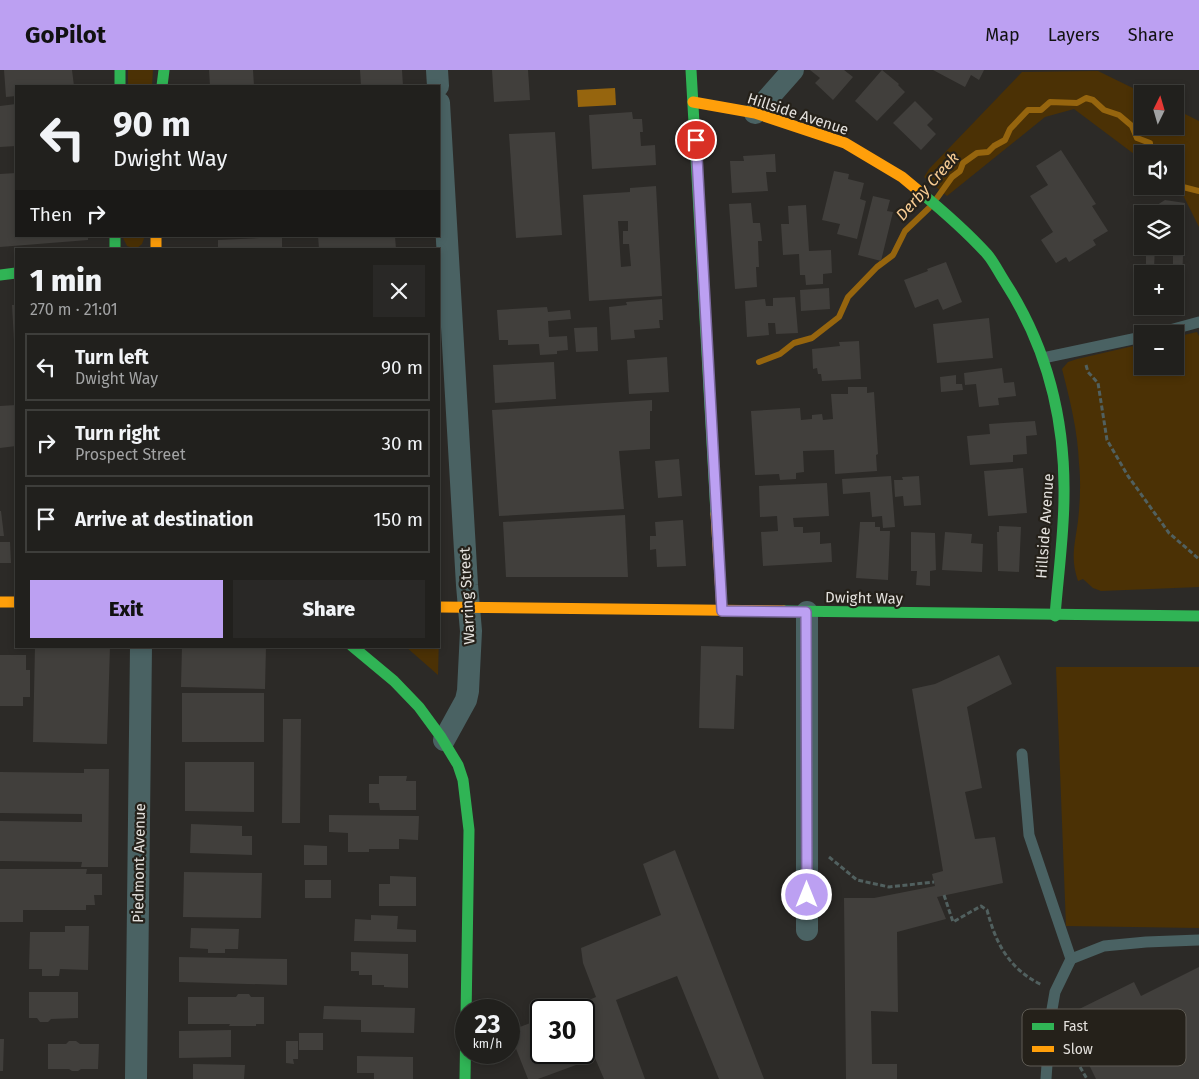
<!DOCTYPE html>
<html lang="en">
<head>
<meta charset="utf-8">
<style>
	:root { --surface:#21201d; --page:#292826; --text:#f1f3f6; --muted:#a2a3a4; --line:#3e3e3b; --accent:#bca0f2 }
	body { margin:0; font-family:"Fira Sans",sans-serif; background:var(--page); color:var(--text); height:100vh; display:flex; flex-direction:column; font-size:19px; white-space:nowrap }
	* { box-sizing:border-box; margin:0 }
	p { font-size:16px; color:var(--muted) }
	.icon { flex:none; width:28px; height:28px; fill:none; stroke:currentColor; stroke-width:2; stroke-linecap:round; stroke-linejoin:round }
	.map { position:relative; flex:1; overflow:hidden }
	.side { position:absolute; left:15px; top:178px; width:425px; height:400px; display:flex; flex-direction:column; background:var(--surface); border-radius:0px; box-shadow:0 2px 8px #0003,0 0 0 1px var(--line) }
	.side>* { flex:none }
	.hud { position:absolute; left:15px; top:15px; width:425px; height:152px; border-radius:0px; box-shadow:0 2px 8px #0003,0 0 0 1px var(--line); background:#21201d; color:var(--text); overflow:hidden }
	.needle { width:32px; rotate:5deg }
	.buttons { position:absolute; left:1134px; top:15px; display:grid; gap:10px }
	.buttons a { display:grid; place-items:center; width:50px; height:50px; border-radius:0px; background:var(--surface); box-shadow:0 2px 8px #0003,0 0 0 1px var(--line); font-size:25px }
	.speed { position:absolute; left:455px; top:929px; display:flex; gap:10px; font-size:25px; font-weight:700; text-align:center }
	.speed>* { display:grid; place-content:center; width:65px; height:65px; border-radius:50%; background:var(--surface); box-shadow:0 2px 8px #0003,0 0 0 1px var(--line); line-height:1 }
	.speed small { font-size:12px; font-weight:400 }
	.speed .limit { border:2px solid #111; border-radius:8px; background:#fff; color:#111 }
	.pin { position:absolute; display:grid; place-items:center; width:42px; height:42px; color:#fff; margin:-21px; border:2px solid #fff; border-radius:50%; box-shadow:0 1px 5px #0007 }
	.me { position:absolute; width:55px; margin:-28px; rotate:0deg; stroke-linejoin:round; filter:drop-shadow(0 0 4px #0008) }
	.turn { display:flex; align-items:center; gap:18px; height:105px; padding:0 15px; font-size:22px }
	.turn .icon { width:65px; height:65px; stroke-width:2.5 }
	.turn b { display:block; font-size:35px; line-height:42px }
	.then { display:flex; align-items:center; height:48px; padding:0 15px; background:#0003; gap:10px; font-size:19px }
	.round { display:grid; place-items:center; flex:none; width:52px; height:52px; border-radius:0px; background:var(--page) }
	.overview { display:flex; align-items:center; justify-content:space-between; height:85px; padding:0 15px }
	h1 { font-size:30px; font-weight:800; line-height:38px }
	.button { display:flex; gap:10px; margin-top:auto; padding:10px 15px }
	.button a { flex:1; height:58px; border-radius:0px; background:var(--accent); color:#111; font-size:20px; font-weight:800; line-height:58px; text-align:center }
	.button a+a { background:var(--page); color:var(--text) }
	ul { padding:0; list-style:none }
	li { display:flex; align-items:center; gap:15px; height:68px; margin:0 10px 8px; padding:0 5px; border:2px solid var(--line); border-radius:0px }
	li div { flex:1 }
	li b { display:block; font-size:19px }
	li em { font-style:normal }
	header { display:flex; align-items:center; gap:30px; box-sizing:border-box; height:70px; padding:0 25px; background:var(--accent); color:#111 }
	header strong { font-size:24px }
	nav { display:flex; gap:28px; margin-inline-start:auto; font-size:18px }
	.map>svg:first-child { display:block }
	.green { fill:#4b3105 }
	.water { fill:#96650e }
	.lines { fill:none; stroke-linecap:round; stroke-linejoin:round }
	.stream { stroke:#96650e; stroke-width:6 }
	.building { fill:#413f3c; fill-rule:evenodd }
	.path { stroke:#51605f; stroke-width:3; stroke-dasharray:5 2.5; stroke-linecap:butt }
	.lane { stroke:#4a6263; stroke-width:11 }
	.street { stroke:#4a6263; stroke-width:22 }
	.fast { stroke:#30b455; stroke-width:11 }
	.slow { stroke:#ff9f0a; stroke-width:11 }
	.route-casing { stroke:#7a689d; stroke-width:12 }
	.route { stroke:#bca0f2; stroke-width:9 }
	.labels { text-anchor:middle; stroke-width:4.5; stroke-linejoin:round; paint-order:stroke }
	.street-label { font-size:15px; fill:#e4e1dd; stroke:#25211a }
	.water-label { font-size:16px; font-style:italic; fill:#f9cd94; stroke:#25211a }
	.key { fill:#25211a; stroke:#5e5b54; stroke-width:1 }
	.key-label { font-size:14px; fill:#e4e1dd }
</style>
</head>
<body>
<header>
<strong>GoPilot</strong>
<nav><a>Map</a><a>Layers</a><a>Share</a></nav>
</header>
<div class="map">
<svg width="1199" height="1009" viewBox="0 0 1199 1009">
	<rect width="100%" height="100%" fill="#2c2a27"/>
	<!-- green -->
	<g class="green">
		<polygon points="128,0 153,0 152,16 128,16"/>
		<polygon points="1098,1 1145,24 1142,24 1142,56 1175,56 1175,39 1199,51 1199,157 1183,125 1173,116 1175,116 1175,84 1142,84 1142,90 1074,39 1045,47 947,126 924,107 929,99 1022,2"/>
		<polygon points="122,166 145,166 142,174 136,179 127,176"/>
		<path d="M1197,262l2,4v251l-98,4 -8,-3 -10,-9 -5,2c-8,-23 -3,-37 0,-60 2,-18 3,-39 1,-57 -1,-32 -9,-64 -17,-95l6,-7 9,-3 65,-15v22h33v-29z"/>
		<polygon points="439,566 438,605 405,576 439,576"/>
		<polygon points="1056,597 1199,597 1199,858 1066,856"/>
	</g>
	<!-- water -->
	<polygon class="water" points="615,18 616,35 578,37 577,20"/>
	<g class="lines">
		<!-- stream -->
		<g class="stream">
			<polyline points="1175,115 1199,121"/>
			<polyline points="937,128 952,107 960,101 963,93 977,83 988,82 994,76 1005,70 1010,59 1028,40 1041,40 1050,32 1077,33 1086,28 1093,30 1104,40 1119,45 1132,56 1137,68 1150,73 1150,84"/>
			<polyline points="759,292 780,284 794,273 812,268 839,247 848,227 877,197 893,185 905,161 929,138"/>
		</g>
	</g>
	<!-- building -->
	<g class="building">
		<polygon points="4,0 72,0 74,16 16,16 16,26 6,27"/>
		<polygon points="209,0 253,0 254,16 210,16"/>
		<polygon points="360,0 402,0 403,16 361,16"/>
		<polygon points="492,0 528,0 530,30 494,32"/>
		<polygon points="810,0 844,0 853,7 833,30 815,13 820,8"/>
		<polygon points="882,0 899,14 898,15 905,22 877,51 855,31"/>
		<polygon points="933,0 984,0 979,10 971,5 965,17"/>
		<polygon points="915,31 933,49 927,55 936,64 921,80 893,53"/>
		<polygon points="16,34 16,76 0,77 0,36"/>
		<polygon points="632,42 633,49 642,49 643,62 640,62 641,76 655,75 656,95 592,99 589,45"/>
		<polygon points="555,62 562,165 516,168 509,64"/>
		<polygon points="1061,80 1096,134 1092,136 1108,161 1093,170 1096,175 1069,192 1066,187 1056,193 1041,170 1053,162 1030,126 1048,115 1036,96"/>
		<polygon points="775,84 776,102 766,102 768,121 732,123 730,91 744,91 743,86"/>
		<polygon points="834,101 849,104 848,109 864,113 860,129 866,131 857,169 837,164 840,154 822,150"/>
		<polygon points="16,103 16,166 88,166 88,170 0,177 0,104"/>
		<path d="M656,116l6,110 -73,5 -6,-106 47,-3v-4zM618,151h10v10h-5v13h6l2,22 -10,1z"/>
		<polygon points="873,126 890,130 887,141 893,142 881,191 858,185"/>
		<polygon points="1165,130 1185,133 1182,212 1175,212 1175,204 1146,204 1146,176 1155,176 1154,199 1173,199 1173,176 1175,176 1175,144 1153,144 1154,137"/>
		<polygon points="751,133 753,153 760,153 762,171 758,171 759,197 756,197 757,217 735,219 729,134"/>
		<polygon points="806,135 809,181 831,180 832,203 823,204 823,214 806,215 805,205 800,205 799,184 783,185 781,154 789,154 788,136"/>
		<polygon points="318,166 395,166 396,179 319,179"/>
		<polygon points="282,167 282,179 218,179 218,170"/>
		<polygon points="946,192 962,232 943,240 938,229 915,238 904,210 928,201 927,199"/>
		<polygon points="829,218 830,239 801,241 800,220"/>
		<polygon points="795,227 798,263 776,264 775,253 768,253 769,265 747,267 745,231 765,229 766,236 773,236 773,228"/>
		<polygon points="662,229 663,250 659,250 660,258 634,260 635,268 611,270 609,237 627,235 626,232"/>
		<polygon points="12,235 16,235 16,270 14,270"/>
		<polygon points="547,237 548,242 570,240 571,249 548,251 549,267 567,266 568,280 557,281 557,284 540,285 539,274 508,275 508,270 499,270 497,240"/>
		<polygon points="989,248 993,288 937,293 933,254"/>
		<polygon points="597,257 598,281 576,282 574,258"/>
		<polygon points="859,271 861,309 822,311 821,304 818,304 817,298 813,299 812,279 840,276 839,272"/>
		<polygon points="667,287 669,322 629,324 627,290"/>
		<polygon points="554,292 556,329 495,333 493,295"/>
		<polygon points="1002,298 1004,313 1014,312 1016,326 998,328 999,335 979,337 976,314 965,315 964,303"/>
		<polygon points="956,305 956,314 962,314 963,320 941,322 940,307"/>
		<polygon points="848,317 867,317 867,323 874,322 878,384 876,385 877,401 835,404 834,380 803,381 804,402 796,403 796,409 780,410 779,404 755,405 751,341 800,338 801,350 812,349 812,345 822,344 823,350 833,349 831,324 848,324"/>
		<polygon points="652,330 652,341 650,341 650,379 619,381 624,439 499,446 492,340"/>
		<polygon points="16,335 16,376 0,378 0,336"/>
		<polygon points="1035,351 1037,365 1026,366 1027,384 1013,385 1013,392 970,395 967,366 990,364 989,354"/>
		<polygon points="679,389 682,426 658,428 655,391"/>
		<polygon points="1023,398 1027,443 988,446 984,401"/>
		<polygon points="891,406 895,457 883,458 882,446 872,447 870,422 843,424 842,409"/>
		<polygon points="919,406 921,435 904,436 903,426 895,427 894,410 903,410 902,407"/>
		<polygon points="827,413 829,446 793,448 794,457 803,457 803,463 820,462 820,474 831,473 832,492 763,496 761,462 778,461 777,446 760,447 759,416"/>
		<polygon points="0,441 1,441 4,466 0,466"/>
		<polygon points="625,445 628,507 506,507 503,452"/>
		<polygon points="683,450 686,496 657,497 656,479 650,480 650,466 656,466 655,452"/>
		<polygon points="860,452 875,452 875,457 880,457 880,461 890,461 888,510 856,508"/>
		<polygon points="999,456 1021,457 1019,502 998,501 997,462 999,462"/>
		<polygon points="911,462 935,463 936,500 930,501 930,516 916,515 917,501 911,501"/>
		<polygon points="945,462 972,464 971,473 983,474 982,502 942,500"/>
		<polygon points="0,472 10,472 11,493 0,493"/>
		<polygon points="35,576 110,576 107,674 33,672"/>
		<polygon points="182,576 266,576 265,619 181,617"/>
		<polygon points="701,576 743,577 743,606 736,605 734,659 699,658"/>
		<polygon points="0,585 26,585 26,600 30,600 30,627 23,627 23,636 0,636"/>
		<polygon points="999,585 1012,614 967,637 982,718 965,722 975,769 995,767 1003,813 937,827 946,849 897,862 898,942 871,941 872,994 897,994 897,1009 846,1009 844,828 874,828 935,816 932,804 943,801 912,619 935,614"/>
		<rect x="182" y="623" width="82" height="49"/>
		<polygon points="283,649 301,649 300,753 282,753"/>
		<polygon points="185,692 254,692 254,742 185,741"/>
		<polygon points="84,699 109,699 108,797 81,797 82,792 0,791 0,751 82,752 82,744 0,743 0,702 84,703"/>
		<polygon points="379,706 407,706 406,711 416,711 416,740 380,740 379,733 369,733 369,714 379,714"/>
		<polygon points="329,745 419,746 418,770 399,769 399,779 369,779 369,782 348,782 348,763 329,762"/>
		<polygon points="191,754 242,756 242,766 252,766 252,785 190,783"/>
		<polygon points="304,775 327,776 327,795 304,795"/>
		<polygon points="675,780 764,1009 719,1009 677,906 616,930 645,1009 604,1009 595,988 538,1009 528,1009 509,961 541,949 541,982 584,982 584,940 564,940 596,927 583,893 581,878 661,845 643,794"/>
		<polygon points="0,799 87,799 86,804 102,804 102,825 94,825 95,835 86,835 86,840 23,840 23,852 0,852"/>
		<polygon points="184,802 262,803 261,848 183,847"/>
		<polygon points="390,806 416,807 416,836 379,836 379,814 390,814"/>
		<rect x="305" y="810" width="26" height="18"/>
		<polygon points="371,845 398,846 397,859 416,860 416,872 354,871 355,849 371,850"/>
		<polygon points="65,856 89,856 88,900 60,899 59,906 42,906 42,899 29,899 30,862 65,862"/>
		<polygon points="191,858 239,859 238,879 225,879 225,883 208,883 208,879 190,878"/>
		<polygon points="351,882 408,884 408,918 384,917 384,915 372,915 372,905 359,905 359,901 351,901"/>
		<polygon points="179,887 287,889 287,915 179,912"/>
		<polygon points="1199,897 1199,1009 1096,1009 1065,946 1134,912 1141,926"/>
		<polygon points="29,922 78,922 78,948 51,949 48,952 40,952 37,948 29,948"/>
		<polygon points="238,924 249,924 251,927 264,927 264,954 256,954 256,956 229,956 230,954 188,954 188,927 236,927"/>
		<polygon points="324,936 415,938 414,963 361,962 361,950 323,949"/>
		<polygon points="231,960 231,987 179,988 179,961"/>
		<rect x="299" y="963" width="24" height="17"/>
		<polygon points="0,969 4,969 3,1001 0,1001"/>
		<polygon points="69,971 76,971 80,974 99,974 98,999 81,999 78,1001 72,1001 69,999 48,999 48,974 66,974"/>
		<polygon points="286,971 298,971 298,989 293,989 294,994 286,993"/>
		<polygon points="357,986 413,987 413,1009 374,1009 374,1003 357,1003"/>
		<polygon points="193,994 245,995 244,1009 193,1009"/>
	</g>
	<g class="lines">
		<!-- path -->
		<g class="path">
			<polyline points="1086,295 1088,302 1098,313 1107,370 1128,406 1169,463 1199,489"/>
			<polyline points="829,787 857,810 889,817 934,812"/>
			<path d="M944,825l9,27 28,-16 6,4c9,34 22,59 55,75"/>
			<polyline points="1065,971 1087,1009"/>
		</g>
		<!-- lane -->
		<g class="lane">
			<polyline points="1155,264 1199,252"/>
			<polyline points="1043,288 1142,267"/>
			<polyline points="1022,684 1029,765 1071,889 1055,922 1050,951 1046,1009"/>
			<polyline points="1071,889 1104,876 1146,872 1199,870"/>
		</g>
		<!-- street -->
		<g class="street">
			<polyline points="437,0 438,16"/>
			<polyline points="439,33 467,515 471,561 468,621 466,630 444,670"/>
			<polyline points="755,43 793,0"/>
			<polyline points="807,542 807,860"/>
			<polyline points="136,1009 141,576"/>
		</g>
		<!-- fast -->
		<g class="fast">
			<polyline points="120,0 120,16"/>
			<polyline points="691,0 716,444"/>
			<polyline points="162,16 164,0"/>
			<path d="M920,122c23,19 46,39 67,62 7,8 12,19 18,28 42,65 60,136 59,213 0,40 -6,81 -9,121"/>
			<polyline points="115,166 115,179"/>
			<polyline points="0,205 16,203"/>
			<polyline points="784,541 1199,546"/>
			<polyline points="352,576 394,611 419,637 441,667 458,695 463,710 469,760 465,1009"/>
		</g>
		<!-- slow -->
		<g class="slow">
			<polyline points="693,32 755,43 845,73 902,107 920,122"/>
			<polyline points="156,166 156,179"/>
			<polyline points="716,444 722,541"/>
			<polyline points="0,532 16,532"/>
			<polyline points="439,537 784,541"/>
		</g>
	</g>
	<g class="lines">
		<defs>
			<polyline id="route" points="696,70 722,541 806,542 807,825"/>
		</defs>
		<!-- route casing -->
		<use href="#route" class="route-casing"/>
		<!-- route -->
		<use href="#route" class="route"/>
	</g>
	<g class="labels">
		<!-- street labels -->
		<g class="street-label">
			<text transform="translate(798 44) rotate(18)" y="5">Hillside Avenue</text>
			<text transform="translate(1045 456) rotate(-86)" y="5">Hillside Avenue</text>
			<text transform="translate(467 526) rotate(-93)" y="5">Warring Street</text>
			<text transform="translate(864 528) rotate(1)" y="5">Dwight Way</text>
			<text transform="translate(139 793) rotate(-89)" y="5">Piedmont Avenue</text>
		</g>
		<!-- water labels -->
		<g class="water-label">
			<text transform="translate(927 116) rotate(-48)" y="6">Derby Creek</text>
		</g>
	</g>
	<!-- legend -->
	<rect x="1022" y="939" width="164" height="57" rx="8" class="key"/>
	<rect x="1032" y="953" width="22" height="7" fill="#30b455"/>
	<rect x="1032" y="976" width="22" height="6" fill="#ff9f0a"/>
	<g class="key-label">
		<text x="1063" y="961">Fast</text>
		<text x="1063" y="984">Slow</text>
	</g>
</svg>
<div class="buttons">
<a><svg class="needle" viewBox="-14 -14 28 28"><path d="M0-13l5 13h-10z" fill="#e53935"/><path d="M0 13l5-13h-10z" fill="#a2a3a4"/></svg></a>
<a><svg class="icon" aria-label="sound" viewBox="0 0 24 24"><path d="M4 9h4l5-4v14l-5-4H4zM17 9q2 3 0 6"/></svg></a>
<a><svg class="icon" aria-label="layers" viewBox="0 0 24 24"><path d="M12 4l9 5-9 5-9-5zM3 14l9 5 9-5"/></svg></a>
<a>+</a>
<a>−</a>
</div>
<div class="speed"><div>23<small>km/h</small></div><div class="limit">30</div></div>
<div class="pin" style="left:696px;top:70px;background:#d93025"><svg class="icon" aria-label="arrive" viewBox="0 0 24 24"><path d="M6 21V4h12l-3 4 3 4H6"/></svg></div>
<svg class="me" style="left:807px;top:825px" viewBox="-20 -20 40 40"><circle r="17" fill="#bca0f2" stroke="#fff" stroke-width="3"/><path d="M0-11L8 9 0 5-8 9z" fill="#fff"/></svg>
<div class="hud">
<div class="turn"><svg class="icon" aria-label="left" viewBox="0 0 24 24"><path d="M17 20v-9H6M10 6l-5 5 5 5"/></svg><div><b>90 m</b>Dwight Way</div></div>
<div class="then">Then<svg class="icon" aria-label="right" viewBox="0 0 24 24"><path d="M7 20v-9h11M14 6l5 5-5 5"/></svg></div>
</div>
<section class="side">
<div class="overview"><div><h1>1 min</h1><p>270 m · 21:01</p></div><a class="round"><svg class="icon" aria-label="close" viewBox="0 0 24 24"><path d="M6 6l12 12M18 6L6 18"/></svg></a></div>
<ul>
<li><svg class="icon" aria-label="left" viewBox="0 0 24 24"><path d="M17 20v-9H6M10 6l-5 5 5 5"/></svg><div><b>Turn left</b><p>Dwight Way</p></div><em>90 m</em></li>
<li><svg class="icon" aria-label="right" viewBox="0 0 24 24"><path d="M7 20v-9h11M14 6l5 5-5 5"/></svg><div><b>Turn right</b><p>Prospect Street</p></div><em>30 m</em></li>
<li><svg class="icon" aria-label="arrive" viewBox="0 0 24 24"><path d="M6 21V4h12l-3 4 3 4H6"/></svg><div><b>Arrive at destination</b></div><em>150 m</em></li>
</ul>
<div class="button"><a>Exit</a><a>Share</a></div>
</section>
</div>
</body>
</html>
